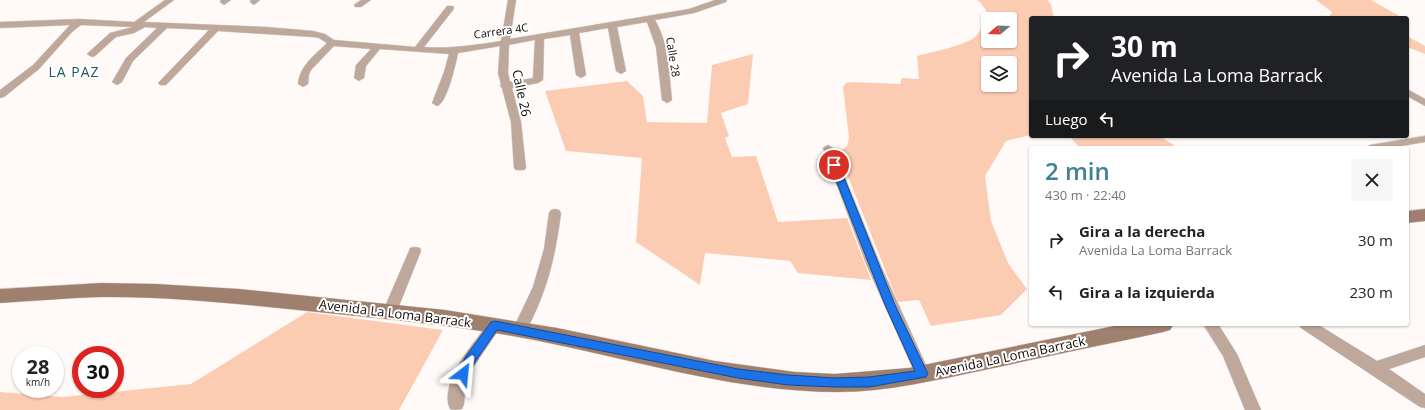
<!DOCTYPE html>
<html lang="es">
<head>
<meta charset="utf-8">
<style>
	:root { --surface:#fff; --page:#f6f6f6; --text:#222; --muted:#767676; --accent:#3f8093 }
	body { margin:0; font-family:"Open Sans",sans-serif; background:var(--page); color:var(--text); height:100vh; display:flex; flex-direction:column; font-size:15px; white-space:nowrap }
	* { box-sizing:border-box; margin:0 }
	p { font-size:13px; color:var(--muted) }
	.icon { flex:none; width:22px; height:22px; fill:none; stroke:currentColor; stroke-width:2; stroke-linecap:round; stroke-linejoin:round }
	.map { position:relative; flex:1; overflow:hidden }
	.side { position:absolute; left:1029px; top:146px; width:380px; height:180px; display:flex; flex-direction:column; background:var(--surface); border-radius:4px; box-shadow:0 1px 3px #0004 }
	.side>* { flex:none }
	.hud { position:absolute; left:1029px; top:16px; width:380px; height:122px; border-radius:4px; box-shadow:0 1px 3px #0004; background:#202124; color:#fff; overflow:hidden }
	.needle { width:26px; rotate:251deg }
	.controls { position:absolute; left:981px; top:12px; display:grid; gap:8px }
	.controls a { display:grid; place-items:center; width:36px; height:36px; border-radius:4px; background:var(--surface); box-shadow:0 1px 3px #0004; font-size:20px }
	.speed { position:absolute; left:12px; top:346px; display:flex; gap:8px; font-size:20px; font-weight:700; text-align:center }
	.speed>* { display:grid; place-content:center; width:52px; height:52px; border-radius:50%; background:var(--surface); box-shadow:0 1px 3px #0004; line-height:1 }
	.speed small { font-size:10px; font-weight:400 }
	.speed .limit { border:6px solid #d22; background:#fff; color:#111 }
	.pin { position:absolute; display:grid; place-items:center; width:34px; height:34px; color:#fff; margin:-17px; border:2px solid #fff; border-radius:50%; box-shadow:0 1px 4px #0007 }
	.me { position:absolute; width:44px; margin:-22px; rotate:29deg; stroke-linejoin:round; filter:drop-shadow(0 0 3px #0008) }
	.turn { display:flex; align-items:center; gap:14px; height:84px; padding:0 16px; font-size:18px }
	.turn .icon { width:52px; height:52px; stroke-width:2.5 }
	.turn b { display:block; font-size:28px; line-height:34px }
	.then { display:flex; align-items:center; height:38px; padding:0 16px; background:#0003; gap:8px; font-size:15px }
	.round { display:grid; place-items:center; flex:none; width:42px; height:42px; border-radius:4px; background:var(--page) }
	.headline { display:flex; align-items:center; justify-content:space-between; height:68px; padding:0 16px }
	h1 { font-size:24px; font-weight:600; line-height:30px; color:var(--accent) }
	ul { padding:0; list-style:none }
	li { display:flex; align-items:center; gap:12px; height:52px; padding:0 16px }
	li div { flex:1 }
	li b { display:block; font-size:15px }
	li em { font-style:normal }
	.map>svg:first-child { display:block }
	.green { fill:#fcccb2; fill-rule:evenodd }
	.lines { fill:none; stroke-linecap:round; stroke-linejoin:round }
	.minor-casing { stroke:#d9d4d1; stroke-width:1 }
	.secondary-casing { stroke:#d9d4d1; stroke-width:1 }
	.minor { fill:#bea89c; fill-rule:evenodd }
	.secondary { fill:#9f806f; fill-rule:evenodd }
	.route { fill:#1a73e8; stroke:#114b97 }
	.labels { text-anchor:middle; stroke-width:4; stroke-linejoin:round; paint-order:stroke }
	.far-street-label { font-size:11px; fill:#100a07; stroke:#fff }
	.street-label { font-size:13px; fill:#100a07; stroke:#fff }
	.neighbourhood-label { font-size:14px; letter-spacing:1px; fill:#225766; stroke:#fff }
</style>
</head>
<body>
<div class="map">
<svg width="1425" height="410" viewBox="0 0 1425 410">
	<rect width="100%" height="100%" fill="#fffaf8"/>
	<!-- green -->
	<g class="green">
		<path d="M977,0h70l4,4 3,14h-23v117l-25,6 -21,35 6,45 17,42 19,26 -26,26 -70,11 -12,-26 -21,2 -61,-153h7l3,-3 2,-8 -6,-51 3,-4 6,-1 48,2 2,-6 17,1 -2,-23c15,-4 46,-10 58,-19 7,-6 9,-17 12,-25l-6,-9zM988,19h22v22h-22zM988,63h22v22h-22z"/>
		<polygon points="1316,0 1371,0 1403,18 1331,18 1329,17 1332,12"/>
		<polygon points="1407,36 1425,46 1425,54 1407,47"/>
		<polygon points="753,54 748,104 721,113 729,136 725,138 732,157 756,156 778,222 847,218 871,280 798,273 790,261 705,253 700,285 636,242 642,158 566,151 545,91 627,81 643,96 647,122 707,123 712,65"/>
		<polygon points="1069,136 1159,136 1174,145 1170,148 1080,148"/>
		<polygon points="307,312 443,330 399,410 0,410 0,392 63,397 191,384"/>
	</g>
	<g class="lines">
		<defs>
			<g id="minor">
				<path d="M165,0h9l-30,22 122,5 47,4 12,3 9,6 81,7 32,-41h6l1,2 -1,2 -29,37c26,2 51,-2 77,-6l7,-41h8l-6,39 179,-30 26,-9h12l-1,2 -32,11 -39,7c14,24 14,53 17,80l-5,3 -5,-3 -6,-53 -9,-25 -30,5 9,44 -5,3 -5,-3 -8,-43 -29,5 7,42 -5,3 -5,-3 -6,-40 -26,4 -1,41 -5,3 -26,5 9,34 5,46 -2,2h-8l-2,-2 -3,-46 -9,-34 -2,-2 1,-2 -3,-11 2,-27 -42,7c-2,10 -11,51 -21,53l-5,-3 12,-31 5,-18 -69,-5 -14,17 -2,12 -5,3 -5,-3 2,-13 15,-16 -37,-3 -23,24 -2,4 -1,10 -5,3 -5,-3c2,-19 16,-28 29,-41l-8,-5 -6,-1 -95,-6 -52,54h-6l-2,-2 2,-2 49,-51 -42,-2 -34,33 -11,21 -5,3 -5,-3 14,-24 31,-30 -12,-1 -11,6 -18,4 -21,19 -3,1 -5,-3 2,-2 21,-19 23,-6 -52,-2 -9,7 -33,37 -35,28 -4,1v-8l33,-25 37,-40 -70,3v-6l79,-3 55,3zM535,40l-2,38 -23,4 -2,-9 1,-28z"/>
				<polygon points="221,0 231,0 224,5 220,2"/>
				<polygon points="251,0 260,0 254,5 250,2"/>
				<polygon points="361,0 371,0 361,7 355,7 354,5"/>
				<polygon points="1407,89 1425,99 1425,106 1407,96"/>
				<polygon points="1425,136 1425,142 1390,148 1365,148 1370,145"/>
				<polygon points="828,145 833,148 881,266 930,374 927,378 922,380 917,378 867,266 823,148"/>
				<path d="M555,209l4,1 2,3c-6,46 -14,79 -36,120l-5,1 -5,-1 -2,-4 20,-42 11,-38 5,-36 2,-3z"/>
				<polygon points="415,247 420,248 421,251 397,311 395,315 390,316 385,315 383,311 409,251 410,248"/>
				<path d="M495,320l5,1 2,4 -32,47 -5,16 -1,16 -2,5 -7,1 -5,-1c-10,-22 15,-56 28,-72 5,-7 9,-15 17,-17z"/>
				<polygon points="1203,324 1218,324 1237,354 1261,410 1245,410 1223,356"/>
				<polygon points="1299,324 1317,324 1377,361 1425,345 1425,357 1389,369 1425,394 1425,408 1420,407 1301,328"/>
			</g>
			<g id="secondary">
				<polygon points="1425,209 1425,221 1407,223 1407,211"/>
				<path d="M101,283l55,1 83,5 206,21 112,18 158,33 80,11 40,2 74,-6 215,-44h50l-4,6 -7,2c-60,13 -120,25 -179,38 -48,10 -97,22 -146,22 -109,0 -214,-36 -320,-55 -66,-12 -133,-18 -200,-25 -72,-7 -145,-16 -218,-15 -33,1 -67,4 -100,6v-14z"/>
			</g>
		</defs>
		<!-- minor casing -->
		<use href="#minor" class="minor-casing"/>
		<!-- secondary casing -->
		<use href="#secondary" class="secondary-casing"/>
		<!-- minor -->
		<use href="#minor" class="minor"/>
		<!-- secondary -->
		<use href="#secondary" class="secondary"/>
	</g>
	<!-- route -->
	<polygon class="route" points="834,163 839,165 895,305 928,374 926,377 869,387 834,387 788,385 738,378 497,330 475,362 467,377 463,378 459,377 457,374 466,356 491,322 495,321 738,369 788,375 834,378 869,377 915,371 885,305 830,165"/>
	<g class="labels">
		<!-- far-street labels -->
		<g class="far-street-label">
			<text transform="translate(501 31) rotate(-8)" y="4">Carrera 4C</text>
			<text transform="translate(673 57) rotate(81)" y="4">Calle 28</text>
		</g>
		<!-- street labels -->
		<g class="street-label">
			<text transform="translate(522 93) rotate(78)" y="5">Calle 26</text>
			<text transform="translate(395 313) rotate(7)" y="5">Avenida La Loma Barrack</text>
			<text transform="translate(1010 356) rotate(-12)" y="5">Avenida La Loma Barrack</text>
		</g>
		<!-- neighbourhood labels -->
		<g class="neighbourhood-label">
			<text x="74" y="77">LA PAZ</text>
		</g>
	</g>
</svg>
<div class="controls">
<a><svg class="needle" viewBox="-14 -14 28 28"><path d="M0-13l5 13h-10z" fill="#e53935"/><path d="M0 13l5-13h-10z" fill="#767676"/></svg></a>
<a><svg class="icon" aria-label="layers" viewBox="0 0 24 24"><path d="M12 4l9 5-9 5-9-5zM3 14l9 5 9-5"/></svg></a>
</div>
<div class="speed"><div>28<small>km/h</small></div><div class="limit">30</div></div>
<div class="pin" style="left:834px;top:165px;background:#d93025"><svg class="icon" aria-label="arrive" viewBox="0 0 24 24"><path d="M6 21V4h12l-3 4 3 4H6"/></svg></div>
<svg class="me" style="left:463px;top:374px" viewBox="-20 -20 40 40"><path d="M0-17L14 15 0 8-14 15z" fill="#1a73e8" stroke="#fff" stroke-width="4"/></svg>
<div class="hud">
<div class="turn"><svg class="icon" aria-label="right" viewBox="0 0 24 24"><path d="M7 20v-9h11M14 6l5 5-5 5"/></svg><div><b>30 m</b>Avenida La Loma Barrack</div></div>
<div class="then">Luego<svg class="icon" aria-label="left" viewBox="0 0 24 24"><path d="M17 20v-9H6M10 6l-5 5 5 5"/></svg></div>
</div>
<section class="side">
<div class="headline"><div><h1>2 min</h1><p>430 m · 22:40</p></div><a class="round"><svg class="icon" aria-label="close" viewBox="0 0 24 24"><path d="M6 6l12 12M18 6L6 18"/></svg></a></div>
<ul>
<li><svg class="icon" aria-label="right" viewBox="0 0 24 24"><path d="M7 20v-9h11M14 6l5 5-5 5"/></svg><div><b>Gira a la derecha</b><p>Avenida La Loma Barrack</p></div><em>30 m</em></li>
<li><svg class="icon" aria-label="left" viewBox="0 0 24 24"><path d="M17 20v-9H6M10 6l-5 5 5 5"/></svg><div><b>Gira a la izquierda</b></div><em>230 m</em></li>
</ul>
</section>
</div>
</body>
</html>
